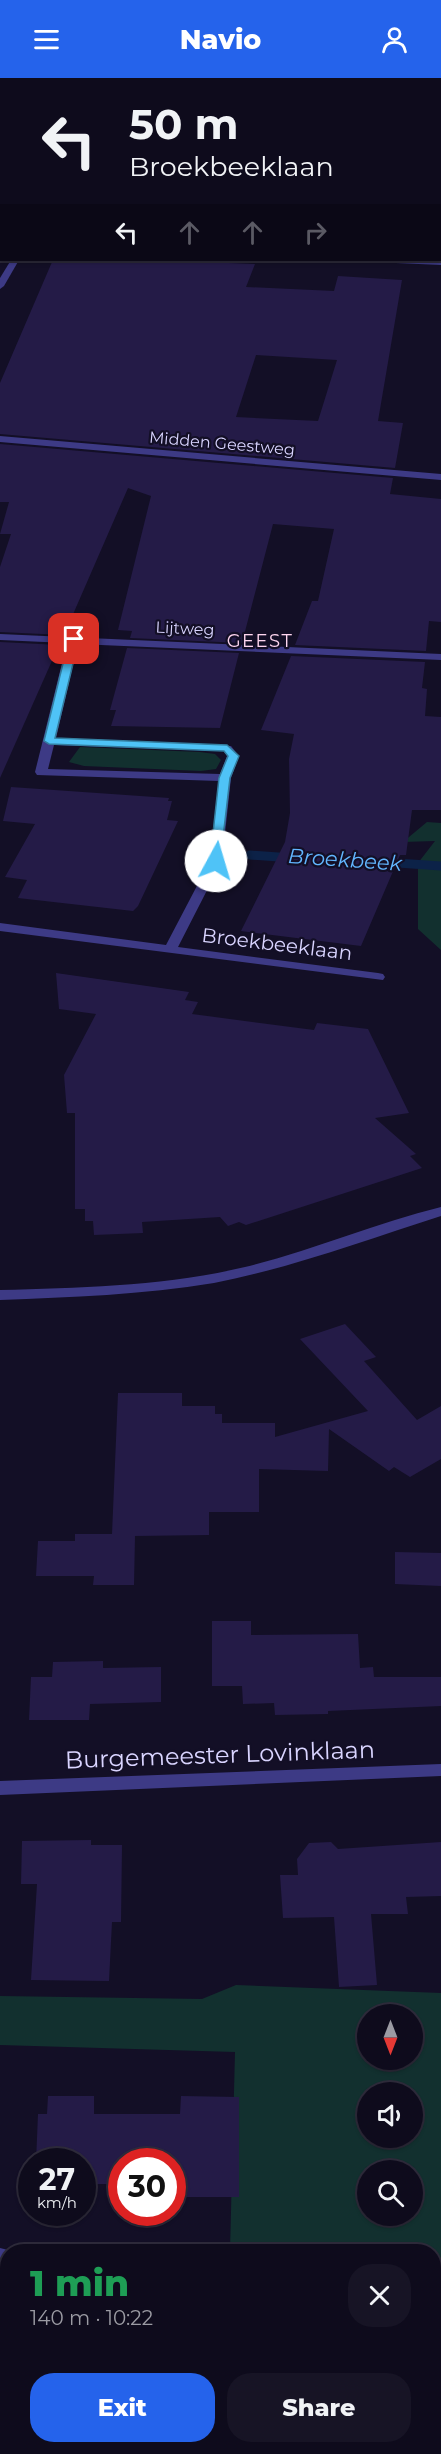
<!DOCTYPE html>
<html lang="en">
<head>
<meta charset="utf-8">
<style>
	:root { --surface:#0e0b1c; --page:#171425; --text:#f1f3f6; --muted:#9b9ba3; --line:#2e2b3b; --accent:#2563eb }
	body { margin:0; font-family:Montserrat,sans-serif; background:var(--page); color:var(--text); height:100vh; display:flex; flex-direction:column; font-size:22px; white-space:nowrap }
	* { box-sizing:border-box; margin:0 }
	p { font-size:20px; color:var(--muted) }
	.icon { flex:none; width:33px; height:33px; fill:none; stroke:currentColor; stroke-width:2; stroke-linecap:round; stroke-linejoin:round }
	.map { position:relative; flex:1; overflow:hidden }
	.drawer { position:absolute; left:0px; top:2166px; width:441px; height:210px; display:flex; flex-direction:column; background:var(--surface); border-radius:24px 24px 0 0; box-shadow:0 2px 4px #0004,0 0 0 2px var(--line) }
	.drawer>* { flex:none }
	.banner { position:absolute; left:0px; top:0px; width:441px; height:183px; box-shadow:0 2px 4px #0004,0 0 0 2px var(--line); background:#0e0b1c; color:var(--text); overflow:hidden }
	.needle { width:39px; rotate:180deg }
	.controls { position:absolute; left:357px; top:1926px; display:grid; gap:12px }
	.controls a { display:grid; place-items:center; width:66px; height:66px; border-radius:50%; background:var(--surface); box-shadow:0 2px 4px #0004,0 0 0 2px var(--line); font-size:30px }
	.speed { position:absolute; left:18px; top:2070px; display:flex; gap:12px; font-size:30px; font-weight:700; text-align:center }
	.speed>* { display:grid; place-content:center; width:78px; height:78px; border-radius:50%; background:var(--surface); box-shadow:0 2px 4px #0004,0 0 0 2px var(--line); line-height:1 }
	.speed small { font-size:15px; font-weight:400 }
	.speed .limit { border:9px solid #d22; background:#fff; color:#111 }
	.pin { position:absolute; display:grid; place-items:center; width:51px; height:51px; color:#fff; margin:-26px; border-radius:12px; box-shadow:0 3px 9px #0006 }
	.me { position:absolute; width:66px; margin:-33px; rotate:6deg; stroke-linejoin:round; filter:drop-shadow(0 0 4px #0008) }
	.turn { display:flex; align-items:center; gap:21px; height:126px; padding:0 30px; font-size:27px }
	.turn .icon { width:78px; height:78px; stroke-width:2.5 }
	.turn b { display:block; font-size:42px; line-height:51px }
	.lanes { display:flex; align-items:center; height:57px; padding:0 30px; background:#0003; justify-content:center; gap:30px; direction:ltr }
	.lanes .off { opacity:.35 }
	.round { display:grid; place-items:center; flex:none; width:63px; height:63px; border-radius:24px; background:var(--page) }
	.head { display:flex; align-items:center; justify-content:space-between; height:102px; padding:0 30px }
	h1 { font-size:36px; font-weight:800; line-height:45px; color:#1e9e55 }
	.primary-button { display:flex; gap:12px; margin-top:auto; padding:12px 30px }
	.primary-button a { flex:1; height:69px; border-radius:24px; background:var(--accent); color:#fff; font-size:24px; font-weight:800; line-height:69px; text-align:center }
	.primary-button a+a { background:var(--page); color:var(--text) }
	header { display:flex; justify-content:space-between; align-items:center; height:78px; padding:0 30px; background:var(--accent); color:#fff; font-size:27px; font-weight:800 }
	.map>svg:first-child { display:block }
	.green { fill:#12302f; fill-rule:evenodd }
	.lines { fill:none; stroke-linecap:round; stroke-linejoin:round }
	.stream { stroke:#0c2248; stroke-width:9 }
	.building { fill:#241b47; fill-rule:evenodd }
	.path-far1 { stroke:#2fb8b0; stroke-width:2; stroke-dasharray:1.5 2; stroke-linecap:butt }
	.path { stroke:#2fb8b0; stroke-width:5; stroke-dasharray:4 6; stroke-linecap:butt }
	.lane { fill:#3d3a85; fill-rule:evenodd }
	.street { fill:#3d3a85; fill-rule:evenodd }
	.route { fill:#4fc3f7; stroke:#337fa1; stroke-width:1.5 }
	.labels { text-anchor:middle; stroke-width:4.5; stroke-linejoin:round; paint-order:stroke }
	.far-street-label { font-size:16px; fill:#d9d4ff; stroke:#130f26 }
	.far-neighbourhood-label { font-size:18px; letter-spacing:1.5px; fill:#ffd6f0; stroke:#130f26 }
	.street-label { font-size:20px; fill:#d9d4ff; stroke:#130f26 }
	.water-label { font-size:21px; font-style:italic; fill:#62b6ff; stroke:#130f26 }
	.near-street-label { font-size:24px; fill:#d9d4ff; stroke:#130f26 }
</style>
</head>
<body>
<header><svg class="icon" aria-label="menu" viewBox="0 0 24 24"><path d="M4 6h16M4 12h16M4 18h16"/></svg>Navio<svg class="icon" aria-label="person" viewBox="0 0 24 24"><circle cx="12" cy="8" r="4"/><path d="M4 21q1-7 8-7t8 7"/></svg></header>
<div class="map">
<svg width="441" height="2376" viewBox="0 0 441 2376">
	<rect width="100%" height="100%" fill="#130f26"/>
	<!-- green -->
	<g class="green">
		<polygon points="80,669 200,674 215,676 221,682 216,691 201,693 84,688 69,684"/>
		<polygon points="427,744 441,745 441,872 418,851 418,785 435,763 403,764"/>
		<path d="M236,1907l205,8v461h-214v-8h207v-194l-204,-1 5,-199 -235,-7v-49l202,3zM368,1936h44v46h-44zM368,2014h44v46h-44zM368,2092h44v46h-44z"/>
	</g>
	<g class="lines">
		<!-- stream -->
		<g class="stream">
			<polyline points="250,777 293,780"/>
			<polyline points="383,784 441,788"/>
		</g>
	</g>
	<!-- building -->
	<g class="building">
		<path d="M56,182h97l102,4 -9,23 88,4 4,-15 64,4 -24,141 25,2 -8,45 -395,-34v-51l52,-121zM256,277l81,5 -19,61 -82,-4z"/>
		<polygon points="0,366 393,400 390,416 441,421 441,544 429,543 426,573 295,567 312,523 318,523 334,451 273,446 242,565 130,560 132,553 118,552 151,418 128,410 64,557 0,554 0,489 11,456 0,456 9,424 0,424"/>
		<polygon points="0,564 59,567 0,700"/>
		<polygon points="127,570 239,575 220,650 111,648 116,632 110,632"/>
		<polygon points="291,578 425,584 422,610 427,611 425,638 441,639 441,732 412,732 406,777 400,777 361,868 241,853 285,764 290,735 289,681 294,656 261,652"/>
		<polygon points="11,709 169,720 168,723 172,723 167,742 178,743 138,828 133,833 18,820 27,802 5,799 35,746 3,743"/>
		<polygon points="56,895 189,914 185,922 198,924 192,936 314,952 317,945 368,951 409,1035 375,1040 416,1076 410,1078 422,1090 246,1147 239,1144 228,1148 220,1139 142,1144 143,1155 94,1157 93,1143 85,1143 85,1131 75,1131 75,1035 67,1035 64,997 96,936 59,931"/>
		<polygon points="345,1246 376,1279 364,1283 417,1342 441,1328 441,1381 410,1399 394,1389 389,1393 329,1351 328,1393 259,1391 259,1434 209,1434 209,1457 135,1458 134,1507 93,1507 94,1498 36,1498 38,1463 75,1463 75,1456 112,1456 118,1315 182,1315 182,1328 215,1328 215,1336 222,1336 222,1345 275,1345 275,1359 368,1333 300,1261"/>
		<polygon points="395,1474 441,1475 441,1508 395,1506"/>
		<polygon points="212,1543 251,1543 251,1557 358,1556 360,1590 373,1589 374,1599 441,1599 441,1628 328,1633 328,1636 275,1637 274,1625 243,1626 242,1608 212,1608"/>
		<polygon points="103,1583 103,1590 161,1589 161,1624 90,1626 89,1642 29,1642 31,1599 52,1599 53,1584"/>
		<polygon points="91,1762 91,1767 122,1767 121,1844 112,1844 109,1903 31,1902 37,1806 21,1806 22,1763"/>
		<polygon points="331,1764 338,1771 441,1764 441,1818 406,1819 408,1836 371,1836 377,1907 339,1909 334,1839 283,1840 280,1797 298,1797 297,1781 309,1765"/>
		<polygon points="48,2018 94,2018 94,2036 180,2036 181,2018 239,2019 239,2119 172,2119 172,2084 122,2084 122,2106 82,2106 82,2084 36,2084 38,2036 47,2036"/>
	</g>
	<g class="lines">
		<!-- path-far1 -->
		<polyline class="path-far1" points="262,0 392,2"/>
		<!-- path -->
		<polyline class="path" points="434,2188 441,2188"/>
		<!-- lane -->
		<polygon class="lane" points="0,2170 16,2174 8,2174 8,2188 0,2188"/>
		<!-- street -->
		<g class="street">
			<rect x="0" y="16" width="2" height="5"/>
			<rect x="440" y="18" width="1" height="4"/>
			<rect x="0" y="160" width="2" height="6"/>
			<polygon points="441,181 441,187 396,185 392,182"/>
			<polygon points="11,182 19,182 4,208 0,211 0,200"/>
			<polygon points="0,358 441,396 441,402 0,364"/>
			<path d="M0,556l441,20v6l-363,-16 -22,94 175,8 8,10 -8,22 -9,83 -44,86 200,26 5,1 2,3 -2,3 -383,-49v-8l166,22 44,-84 9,-80 -182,-6 -2,-3 32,-129 -67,-3zM54,667l170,6 3,5 -7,18 -172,-5z"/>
			<path d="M441,1129v9c-75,24 -150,52 -227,67 -71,12 -143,14 -214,17v-10c82,-2 165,-4 245,-23 67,-16 130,-44 196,-60z"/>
			<polygon points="441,1686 441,1698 0,1717 0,1703"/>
		</g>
	</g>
	<!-- route -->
	<polygon class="route" points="74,558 79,561 55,660 227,667 239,678 230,700 220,785 210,783 219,700 228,678 224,673 49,666 44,663 69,561"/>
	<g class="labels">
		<!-- far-street labels -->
		<g class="far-street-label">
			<text transform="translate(222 365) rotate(5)" y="6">Midden Geestweg</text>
			<text transform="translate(185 550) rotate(3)" y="6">Lijtweg</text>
		</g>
		<!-- far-neighbourhood labels -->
		<g class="far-neighbourhood-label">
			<text x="260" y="569">GEEST</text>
		</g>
		<!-- street labels -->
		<g class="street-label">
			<text transform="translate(277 866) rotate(7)" y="7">Broekbeeklaan</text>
		</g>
		<!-- water labels -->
		<g class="water-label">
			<text transform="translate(345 782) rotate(4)" y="7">Broekbeek</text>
		</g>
		<!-- near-street labels -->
		<g class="near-street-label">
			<text transform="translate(220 1677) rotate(-2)" y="8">Burgemeester Lovinklaan</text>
		</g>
	</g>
</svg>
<div class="controls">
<a><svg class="needle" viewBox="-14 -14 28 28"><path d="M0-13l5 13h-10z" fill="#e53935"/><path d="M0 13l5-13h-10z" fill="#9b9ba3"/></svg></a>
<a><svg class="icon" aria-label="sound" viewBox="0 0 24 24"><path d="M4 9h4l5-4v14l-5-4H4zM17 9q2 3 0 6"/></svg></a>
<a><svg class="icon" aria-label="search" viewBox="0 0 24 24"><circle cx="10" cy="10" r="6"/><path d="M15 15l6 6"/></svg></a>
</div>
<div class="speed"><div>27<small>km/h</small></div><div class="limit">30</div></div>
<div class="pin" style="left:74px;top:561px;background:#d93025"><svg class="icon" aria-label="arrive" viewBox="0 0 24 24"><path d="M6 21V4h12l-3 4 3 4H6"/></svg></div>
<svg class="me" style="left:216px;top:783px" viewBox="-20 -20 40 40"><circle r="19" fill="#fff"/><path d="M0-13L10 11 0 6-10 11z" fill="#4fc3f7"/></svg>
<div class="banner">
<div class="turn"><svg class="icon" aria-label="left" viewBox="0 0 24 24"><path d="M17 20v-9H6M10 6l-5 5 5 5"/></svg><div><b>50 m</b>Broekbeeklaan</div></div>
<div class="lanes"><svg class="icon" aria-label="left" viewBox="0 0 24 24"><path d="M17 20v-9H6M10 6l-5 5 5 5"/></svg><svg class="icon off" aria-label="ahead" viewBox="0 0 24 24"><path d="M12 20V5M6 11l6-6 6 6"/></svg><svg class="icon off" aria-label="ahead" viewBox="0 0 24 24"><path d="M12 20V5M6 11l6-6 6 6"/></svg><svg class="icon off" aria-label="right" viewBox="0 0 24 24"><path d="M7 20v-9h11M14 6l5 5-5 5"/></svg></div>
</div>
<section class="drawer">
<div class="head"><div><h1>1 min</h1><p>140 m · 10:22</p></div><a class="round"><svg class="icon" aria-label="close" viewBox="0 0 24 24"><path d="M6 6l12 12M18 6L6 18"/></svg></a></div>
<div class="primary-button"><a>Exit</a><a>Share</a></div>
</section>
</div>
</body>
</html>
